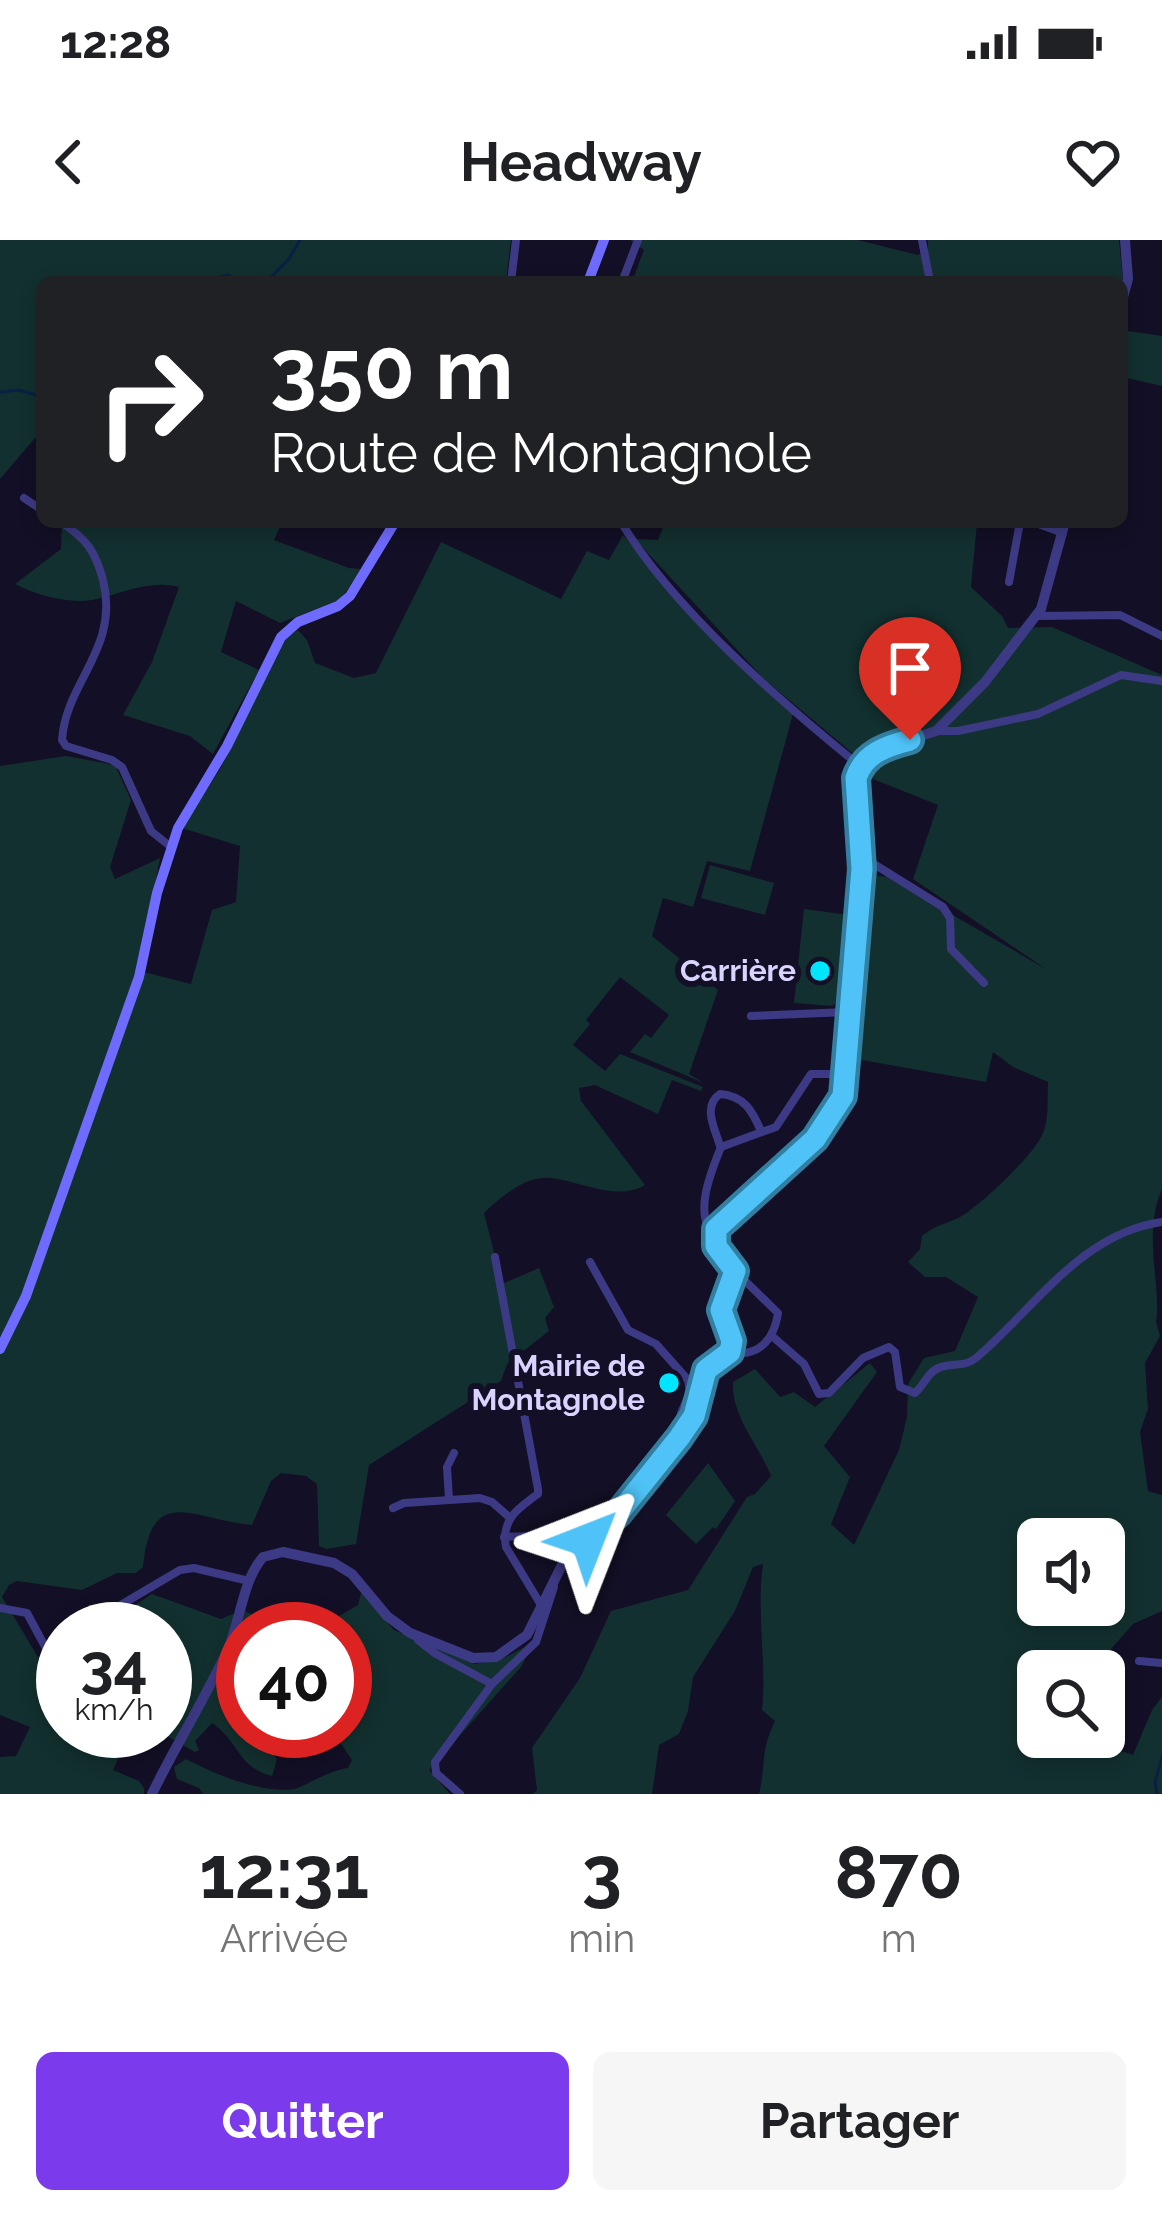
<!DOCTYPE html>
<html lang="fr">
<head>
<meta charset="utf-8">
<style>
	:root { --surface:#fff; --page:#f6f6f6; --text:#202124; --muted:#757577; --accent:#7c3aed }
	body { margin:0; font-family:Raleway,sans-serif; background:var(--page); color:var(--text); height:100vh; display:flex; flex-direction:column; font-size:45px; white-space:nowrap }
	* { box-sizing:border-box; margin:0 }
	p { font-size:39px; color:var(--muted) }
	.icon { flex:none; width:66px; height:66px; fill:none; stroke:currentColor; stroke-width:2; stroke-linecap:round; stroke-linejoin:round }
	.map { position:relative; height:1554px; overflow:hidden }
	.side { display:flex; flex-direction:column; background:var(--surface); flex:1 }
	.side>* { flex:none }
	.banner { position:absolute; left:36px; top:36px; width:1092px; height:252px; border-radius:18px; box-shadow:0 6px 18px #0003; background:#202124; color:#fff; overflow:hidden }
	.controls { position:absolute; left:1017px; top:1278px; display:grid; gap:24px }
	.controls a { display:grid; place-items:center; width:108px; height:108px; border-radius:18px; background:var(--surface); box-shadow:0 6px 18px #0003; font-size:60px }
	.speed { position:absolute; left:36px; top:1362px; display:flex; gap:24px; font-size:60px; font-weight:700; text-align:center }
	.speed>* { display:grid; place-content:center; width:156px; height:156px; border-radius:50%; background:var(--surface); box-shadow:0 6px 18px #0003; line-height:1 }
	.speed small { font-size:30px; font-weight:400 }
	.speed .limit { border:18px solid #d22; background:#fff; color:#111 }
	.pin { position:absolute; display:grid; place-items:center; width:102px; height:102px; color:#fff; margin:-123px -51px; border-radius:50% 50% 50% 0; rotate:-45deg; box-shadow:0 0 12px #0007 }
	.pin .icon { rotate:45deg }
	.me { position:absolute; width:132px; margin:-66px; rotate:45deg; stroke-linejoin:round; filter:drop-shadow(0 0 9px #0008) }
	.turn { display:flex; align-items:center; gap:42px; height:252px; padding:0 36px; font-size:54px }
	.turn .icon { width:156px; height:156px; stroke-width:2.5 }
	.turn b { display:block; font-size:84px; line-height:102px }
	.eta { display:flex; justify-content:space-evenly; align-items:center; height:204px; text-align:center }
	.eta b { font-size:72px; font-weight:700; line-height:84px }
	.primary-button { display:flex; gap:24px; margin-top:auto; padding:24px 36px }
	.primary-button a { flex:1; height:138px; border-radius:18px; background:var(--accent); color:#fff; font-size:48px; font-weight:700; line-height:138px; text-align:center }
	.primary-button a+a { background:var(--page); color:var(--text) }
	.status { display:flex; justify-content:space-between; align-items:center; height:84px; padding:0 60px; background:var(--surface); direction:ltr }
	.status svg { height:33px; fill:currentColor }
	header { display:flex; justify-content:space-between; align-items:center; height:156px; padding:0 36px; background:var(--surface); font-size:54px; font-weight:700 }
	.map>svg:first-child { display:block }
	.green { fill:#12302f; fill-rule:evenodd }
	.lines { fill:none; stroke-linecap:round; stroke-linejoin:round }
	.stream { stroke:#0a1f44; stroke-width:3 }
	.minor { stroke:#3d3a85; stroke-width:8 }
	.tertiary { stroke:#3d3a85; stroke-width:10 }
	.secondary { stroke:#6f6bff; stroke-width:10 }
	.route-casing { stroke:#337fa1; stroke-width:30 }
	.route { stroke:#4fc3f7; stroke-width:21 }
	.poi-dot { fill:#00e5ff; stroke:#130f26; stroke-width:4.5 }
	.labels { text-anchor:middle; stroke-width:12; stroke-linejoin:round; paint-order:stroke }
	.poi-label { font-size:30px; font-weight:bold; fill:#d9d4ff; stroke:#130f26; text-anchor:end }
</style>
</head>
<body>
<div class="status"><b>12:28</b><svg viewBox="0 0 49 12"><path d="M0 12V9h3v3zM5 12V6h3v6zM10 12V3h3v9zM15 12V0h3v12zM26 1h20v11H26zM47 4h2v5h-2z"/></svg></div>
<header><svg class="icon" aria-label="back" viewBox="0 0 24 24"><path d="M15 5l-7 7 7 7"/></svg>Headway<svg class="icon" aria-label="heart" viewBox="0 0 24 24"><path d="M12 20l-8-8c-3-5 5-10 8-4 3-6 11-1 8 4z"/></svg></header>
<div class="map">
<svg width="1162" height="1554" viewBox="0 0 1162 1554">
	<rect width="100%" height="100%" fill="#130f26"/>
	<!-- green -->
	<g class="green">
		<polygon points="0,0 511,0 506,42 42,42 42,190 0,239"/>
		<polygon points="630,0 858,0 918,15 928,9 928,0 1119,0 1123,42 632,42 644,10"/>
		<polygon points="1122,90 1162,96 1162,146 1122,137"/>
		<path d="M62,282h220l-8,18 75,28 13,1 -22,31 -60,23 -44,-22 -15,51 38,18 -46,84 -23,-18 -67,-21 29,-53 27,-75c-30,-8 -57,7 -87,13 -24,4 -56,-5 -77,-16l46,-35z"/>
		<path d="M665,282h312l-6,65 31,29 6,12 44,-1 110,48v514c-20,44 0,100 -6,133l4,14 -15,27 3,46 -8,23 8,59 14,4v116l-29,13 -36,41 4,6h-63v66h64l-2,6 33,12 19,-45 10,-13v97h-403c7,-28 1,-43 16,-73l-13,-11c5,-49 -6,-98 1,-146l-10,3 -18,44 -42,66 -5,34 -9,23 -20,11 -7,49h-119l4,-4 -5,-42 48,-70 31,-67 77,-21 59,-93 8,-3 16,-18c-12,-31 -40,-60 -38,-94l22,-13 25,28 14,-5 21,15 55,-44 7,9 -53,74 26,31 -19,47 23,21 45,-95 8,-33 1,-33 16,-26 31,-7 23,-54 -32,-20h-21l-17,-15 12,-13 2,-13c12,-10 20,-11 34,-17 20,-9 73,-60 84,-80 10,-16 7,-39 8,-57l-35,-15 -20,-15 -7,30 -130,-23 -2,-36 -5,-1 17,-148 21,3 159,92 -133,-90 25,-74 -70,-28 -12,-21 -92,-77 -129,-140 23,1zM1038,1299h66v66h-66z"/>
		<path d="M623,295l76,88 94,91 -43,157 -43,-10 -14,46 -30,-9 -11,38 66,54 -29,84 15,9 -74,-31 15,-18 6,4 18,-23 -49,-38 -34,43 4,4 -17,21 32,26 15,-17 83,33 -2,4 -29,-11 -14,34 -63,-29 -16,3 2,13 64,84c-29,17 -65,-4 -94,-7 -25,-3 -50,19 -67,35l18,71 37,-16 15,39 -9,11 4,13 -42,33 -6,17 -132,84 -13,79 -29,5 -8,-3 -2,-62 -11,-8 -25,-3 -10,8 -19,44c-58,-5 -101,-43 -109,42l-7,6h-19l-35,17 -65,-9 -8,4 -7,12 36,60 19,5 6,7v62h74l-11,11 -13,28 26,11 5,7v6h-144v-37l16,-1 14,-29 -30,-12v-949l66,-10 49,9 16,35 -21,67 5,12 45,-21 -20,113 51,13 21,-74 24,-8 4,-56 -58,-18 37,-57 68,-134 11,-7 9,10 8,23 39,15 22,-5 65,-131 120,57 26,-48 22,9z"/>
		<polygon points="710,625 774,643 765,675 701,658"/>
		<polygon points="804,669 849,675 839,761 832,766 794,763"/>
		<polygon points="708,1223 735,1261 716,1289 713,1287 696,1304 666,1275"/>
		<path d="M361,1353l33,37 81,34 31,-7 28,-15 -13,25 -92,103 21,24h-247l-4,-6 -22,-9 -3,-12 12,-8c28,15 76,35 109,30 18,-7 33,-18 53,-21l4,-8 -12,-18 -17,-11h22v-102h-28l41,-24z"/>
		<path d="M152,1354l69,25 21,-9 31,13 30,6h-60v47l-10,1 -9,27 13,14 6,-2v15h9l25,28 -5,17c-34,-8 -33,-35 -60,-53l-17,18 4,9 -4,2 -37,-21h7v-102h-47l14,-22z"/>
	</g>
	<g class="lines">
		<!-- stream -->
		<g class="stream">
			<polyline points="200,42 228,35 239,42"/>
			<polyline points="256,42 260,37 269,39 289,19 300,0"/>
			<polyline points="0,152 19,150 36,155 42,148"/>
			<polyline points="1157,1554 1155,1542 1162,1517"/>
		</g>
		<!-- minor -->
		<g class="minor">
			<polyline points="922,0 930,42"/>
			<polyline points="511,42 516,0"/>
			<polyline points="622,42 638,0"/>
			<polyline points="24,258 42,270"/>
			<path d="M61,282c25,17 34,28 42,58 17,69 -37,101 -41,160l4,6 46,14 10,7 29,64 20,16"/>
			<path d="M621,282c53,88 159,179 239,244"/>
			<polyline points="1033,282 1063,293"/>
			<polyline points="1009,342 1020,282"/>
			<polyline points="1037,376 1120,375 1162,396"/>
			<polyline points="936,491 958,491 1038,474 1121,435 1162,441"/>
			<polyline points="861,616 943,667 950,678 951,709 984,743"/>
			<polyline points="751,776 848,772"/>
			<path d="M720,906c-5,-17 -18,-40 0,-52 24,2 32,16 41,37"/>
			<path d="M714,996c-21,-22 -3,-64 7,-89l55,-20 35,-53h36"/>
			<path d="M495,1017l43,232v5c-21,15 -37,26 -32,53l35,58"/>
			<polyline points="590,1022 628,1090 656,1104 688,1140 690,1152 681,1173 688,1186"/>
			<path d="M772,1096l32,28 15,30 10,-1 34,-35 26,-11 6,5 5,35 15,6c9,-8 14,-23 26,-26 12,-4 24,0 35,-9 57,-48 105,-125 186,-136"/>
			<path d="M730,1112c28,6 44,-12 48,-39l-43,-42"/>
			<polyline points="449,1259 447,1227 454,1213"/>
			<polyline points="393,1268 404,1263 480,1258 492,1262 509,1277"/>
			<polyline points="504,1297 531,1296"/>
			<polyline points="0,1368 27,1373 48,1412 55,1411 63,1400"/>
			<polyline points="80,1389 180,1330 194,1328 249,1341"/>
			<polyline points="418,1400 436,1414 492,1444 435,1522 436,1533 460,1554"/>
			<polyline points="227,1412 243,1427"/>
			<polyline points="1139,1421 1162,1423"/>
			<polyline points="492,1444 536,1402 554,1347"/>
			<polyline points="316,1491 319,1494"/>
		</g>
		<!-- tertiary -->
		<g class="tertiary">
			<polyline points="1122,61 1128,39 1125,0"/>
			<path d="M152,1554c23,-48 52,-93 74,-141 15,-30 15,-70 37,-96l20,-5 51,11 18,11 35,42 23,17 63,25 23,-1 31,-22 36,-72 55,-49 61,-75 16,-23 11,-46 26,-24 -11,-36 14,-39 -19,-25v-17l100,-90 18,-23 9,-20 5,-29 1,-86 13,-112 -7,-81 5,-22 23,-18 53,-17 49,-49 56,-73 24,-87"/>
		</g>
		<!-- secondary -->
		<g class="secondary">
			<polyline points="588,42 604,0"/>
			<polyline points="0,1109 26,1056 139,737 157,653 178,588 227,506 281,397 298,382 338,366 350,356 395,282"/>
		</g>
	</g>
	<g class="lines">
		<defs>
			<path id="route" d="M588,1300l30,-26 61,-76 15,-22 12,-46 24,-18 2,-11 -11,-31 14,-39 -19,-25v-17l99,-90 28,-43 19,-227 -6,-91c8,-25 31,-32 54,-38"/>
		</defs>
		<!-- route casing -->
		<use href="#route" class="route-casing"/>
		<!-- route -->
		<use href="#route" class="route"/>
	</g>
	<!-- markers -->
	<g class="poi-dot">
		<circle cx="820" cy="731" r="12"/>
		<circle cx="669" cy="1143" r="12"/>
	</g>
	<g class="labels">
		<!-- poi labels -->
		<g class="poi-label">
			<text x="796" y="741">Carrière</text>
			<text x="645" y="1136">Mairie de<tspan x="645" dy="34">Montagnole</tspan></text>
		</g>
	</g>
</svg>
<div class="controls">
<a><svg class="icon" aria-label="sound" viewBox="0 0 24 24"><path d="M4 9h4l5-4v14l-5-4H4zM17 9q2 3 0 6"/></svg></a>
<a><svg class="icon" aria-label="search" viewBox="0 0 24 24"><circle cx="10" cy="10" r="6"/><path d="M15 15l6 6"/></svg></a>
</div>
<div class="speed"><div>34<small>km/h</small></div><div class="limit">40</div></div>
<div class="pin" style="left:910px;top:500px;background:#d93025"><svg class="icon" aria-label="arrive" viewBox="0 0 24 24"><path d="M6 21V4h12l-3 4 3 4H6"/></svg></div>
<svg class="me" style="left:588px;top:1300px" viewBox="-20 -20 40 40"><path d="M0-17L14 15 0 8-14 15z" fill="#4fc3f7" stroke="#fff" stroke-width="4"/></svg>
<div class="banner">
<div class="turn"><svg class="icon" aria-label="right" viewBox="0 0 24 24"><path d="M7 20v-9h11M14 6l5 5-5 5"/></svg><div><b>350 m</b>Route de Montagnole</div></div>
</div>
</div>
<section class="side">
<div class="eta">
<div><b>12:31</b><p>Arrivée</p></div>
<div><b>3</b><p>min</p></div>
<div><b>870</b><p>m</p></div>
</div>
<div class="primary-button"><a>Quitter</a><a>Partager</a></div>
</section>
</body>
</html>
